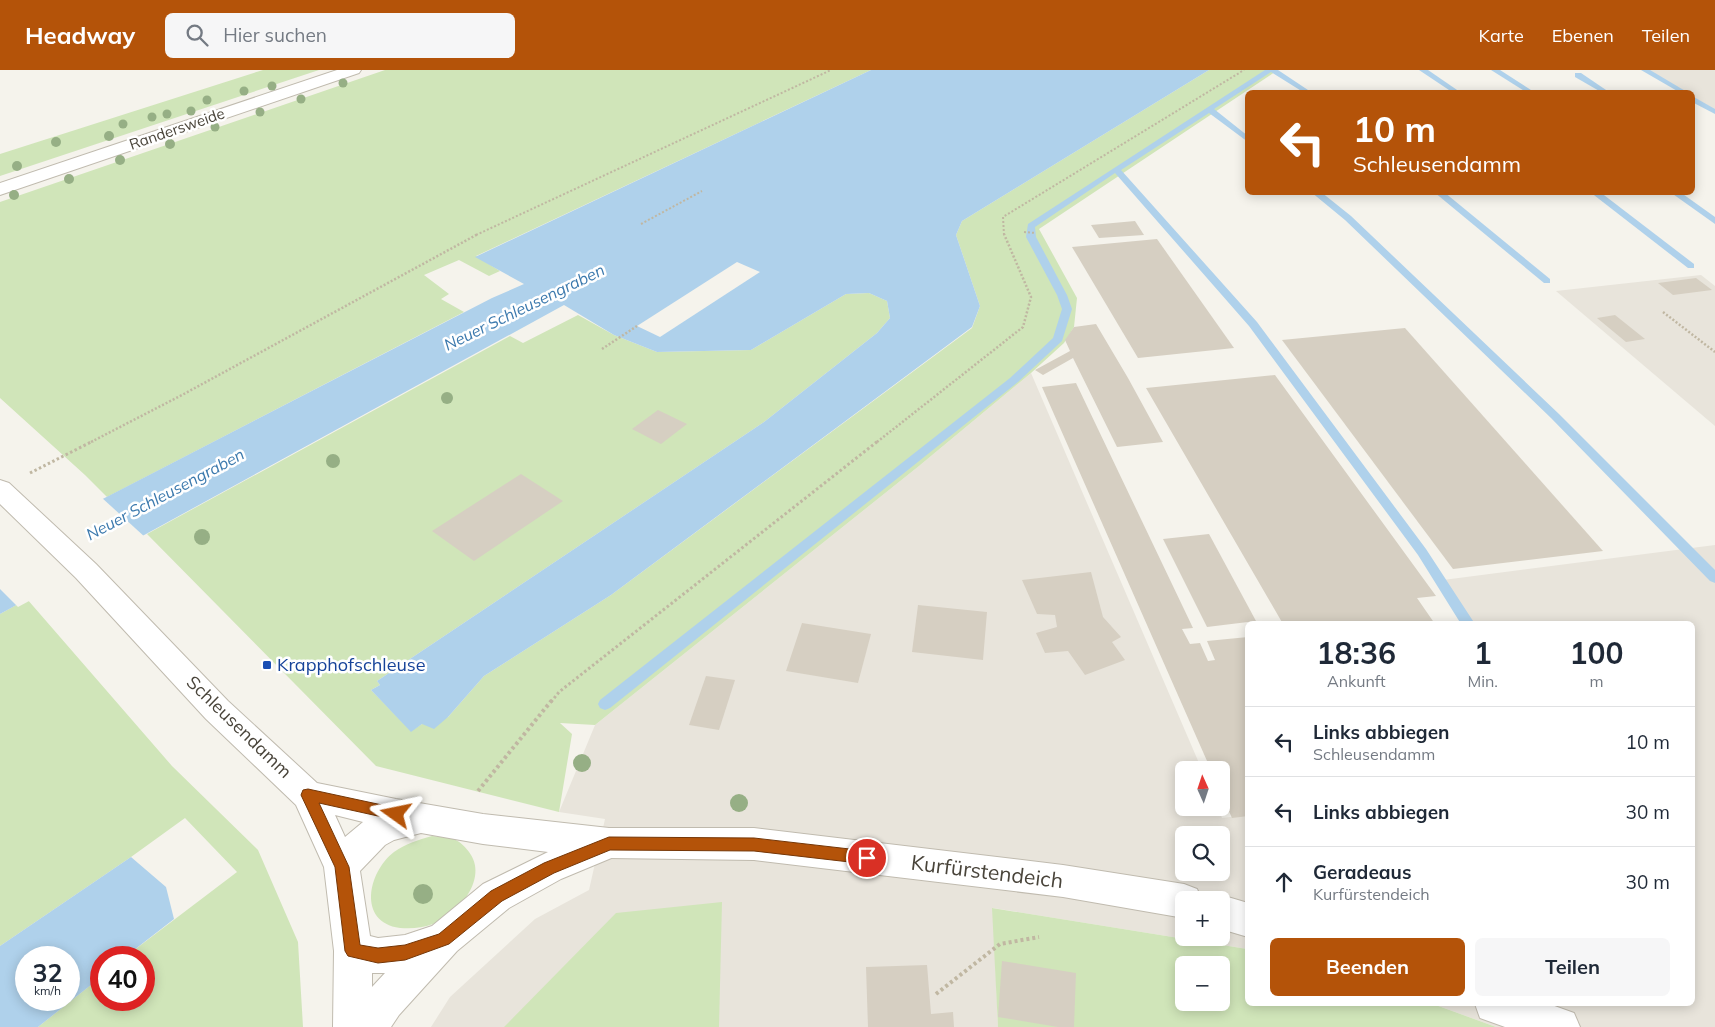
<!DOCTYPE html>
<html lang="de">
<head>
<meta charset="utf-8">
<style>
	:root { --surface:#fff; --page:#f6f6f7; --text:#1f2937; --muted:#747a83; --line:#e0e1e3; --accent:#b45309 }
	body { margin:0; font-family:Mulish,sans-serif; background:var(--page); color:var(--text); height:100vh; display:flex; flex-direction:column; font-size:19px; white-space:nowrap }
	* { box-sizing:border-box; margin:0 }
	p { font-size:16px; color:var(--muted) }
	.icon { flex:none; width:28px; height:28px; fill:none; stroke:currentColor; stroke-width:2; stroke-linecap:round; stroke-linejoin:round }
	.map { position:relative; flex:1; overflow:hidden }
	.panel { position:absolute; left:1245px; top:551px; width:450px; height:385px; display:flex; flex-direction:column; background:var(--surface); border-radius:8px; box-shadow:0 2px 12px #0003 }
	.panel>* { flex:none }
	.guide { position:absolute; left:1245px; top:20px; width:450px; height:105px; border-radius:8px; box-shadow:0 2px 12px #0003; background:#b45309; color:#fff; overflow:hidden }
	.needle { width:32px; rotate:357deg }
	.controls { position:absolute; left:1175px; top:691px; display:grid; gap:10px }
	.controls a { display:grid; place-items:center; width:55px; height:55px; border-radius:8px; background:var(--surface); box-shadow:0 2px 12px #0003; font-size:25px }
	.speed { position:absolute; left:15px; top:876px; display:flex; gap:10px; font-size:25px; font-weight:700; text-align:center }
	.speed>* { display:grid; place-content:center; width:65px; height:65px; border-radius:50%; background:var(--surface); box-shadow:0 2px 12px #0003; line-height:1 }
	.speed small { font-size:12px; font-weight:400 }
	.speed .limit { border:8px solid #d22; background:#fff; color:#111 }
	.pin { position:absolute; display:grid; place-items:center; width:42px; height:42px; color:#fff; margin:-21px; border:2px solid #fff; border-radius:50%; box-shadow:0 1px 5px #0007 }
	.me { position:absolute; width:55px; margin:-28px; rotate:282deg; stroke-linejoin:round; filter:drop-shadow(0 0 4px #0008) }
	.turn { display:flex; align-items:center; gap:18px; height:105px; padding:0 25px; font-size:22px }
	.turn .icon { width:65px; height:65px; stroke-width:2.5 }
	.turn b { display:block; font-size:35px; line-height:42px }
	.eta { display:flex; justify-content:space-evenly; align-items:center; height:85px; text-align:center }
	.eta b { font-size:30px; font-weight:700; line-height:35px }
	.cta { display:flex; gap:10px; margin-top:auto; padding:10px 25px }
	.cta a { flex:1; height:58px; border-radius:8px; background:var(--accent); color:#fff; font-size:20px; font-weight:700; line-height:58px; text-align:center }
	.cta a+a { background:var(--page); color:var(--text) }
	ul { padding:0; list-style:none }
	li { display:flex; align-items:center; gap:15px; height:70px; padding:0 25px; border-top:1px solid var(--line) }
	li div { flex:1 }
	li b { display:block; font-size:19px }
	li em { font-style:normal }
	header { display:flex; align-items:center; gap:30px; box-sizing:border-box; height:70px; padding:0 25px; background:var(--accent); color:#fff }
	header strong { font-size:24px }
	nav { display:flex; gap:28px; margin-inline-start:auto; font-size:18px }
	.search { width:350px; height:45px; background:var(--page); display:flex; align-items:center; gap:12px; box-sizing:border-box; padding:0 18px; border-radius:8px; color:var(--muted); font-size:19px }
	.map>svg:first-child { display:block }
	.residential { fill:#e8e4db; fill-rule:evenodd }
	.green { fill:#d0e5b9; fill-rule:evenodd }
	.water { fill:#afd1eb; fill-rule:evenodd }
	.pier { fill:#f5f3ec }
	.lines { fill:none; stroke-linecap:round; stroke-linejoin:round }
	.stream { fill:#afd1eb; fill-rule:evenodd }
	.building { fill:#d6cfc2 }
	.minor-casing { stroke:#c0bbaf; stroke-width:2 }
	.tertiary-casing { stroke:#c0bbaf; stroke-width:2 }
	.path-far3 { stroke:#c0b7a2; stroke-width:2; stroke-dasharray:2 2; stroke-linecap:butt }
	.path-far2 { stroke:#c0b7a2; stroke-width:2.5; stroke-dasharray:2 2; stroke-linecap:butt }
	.path-far1 { stroke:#c0b7a2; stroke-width:3; stroke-dasharray:2.5 2.5; stroke-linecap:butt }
	.path { stroke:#c0b7a2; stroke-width:4; stroke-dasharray:3 3; stroke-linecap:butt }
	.minor { fill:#fff; fill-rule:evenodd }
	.tertiary { fill:#fff; fill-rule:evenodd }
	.tree { fill:#96af85 }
	.route { fill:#b45309; stroke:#753606 }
	.transit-dot { fill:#1a4fb4; stroke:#fff; stroke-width:2 }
	.labels { text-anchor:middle; stroke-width:5; stroke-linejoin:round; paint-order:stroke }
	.far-street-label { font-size:15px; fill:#49443a; stroke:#fff }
	.far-water-label { font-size:16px; font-style:italic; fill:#3b79ad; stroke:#fff }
	.transit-label { font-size:18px; fill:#164399; stroke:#fff; text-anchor:start }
	.street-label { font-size:18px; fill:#49443a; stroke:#fff }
	.near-street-label { font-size:21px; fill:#49443a; stroke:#fff }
</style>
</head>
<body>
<header>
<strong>Headway</strong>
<div class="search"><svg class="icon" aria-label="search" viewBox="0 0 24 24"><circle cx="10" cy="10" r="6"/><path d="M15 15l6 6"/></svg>Hier suchen</div>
<nav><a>Karte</a><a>Ebenen</a><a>Teilen</a></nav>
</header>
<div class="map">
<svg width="1715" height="957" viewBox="0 0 1715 957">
	<rect width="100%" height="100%" fill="#f5f3ec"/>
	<!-- residential -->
	<g class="residential">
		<polygon points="1645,0 1715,0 1715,43 1693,29 1692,22 1682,22"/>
		<polygon points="1701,205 1715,216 1715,356 1556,221"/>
		<path d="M1031,303l171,397h-18v38h34l4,10 25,-3v134l-254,-41 5,119h-567l19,-30 85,-78 54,-29 16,-71 -46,-7 36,-87 324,-259zM1184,765h37v37h-37zM1184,830h37v38h-37z"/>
		<polygon points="1715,475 1715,957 1496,957 1433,934 1692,934 1692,554 1474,554 1443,510"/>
	</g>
	<!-- green -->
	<g class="green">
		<polygon points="263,0 319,0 0,106 0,84"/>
		<polygon points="385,0 871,0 476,186 500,201 489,206 459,190 424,205 449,224 441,229 464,242 107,427 85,405 0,328 0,132"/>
		<polygon points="1209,0 1278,0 1039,159 1077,228 1074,257 1064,273 1031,303 919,396 595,655 560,653 572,664 559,742 376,696 147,464 510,266 523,273 578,245 614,265 657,282 751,280 846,224 869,223 887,231 890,248 877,263 764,352 377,611 380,615 371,620 411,661 422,654 448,647 484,606 611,525 972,258 980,236 956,165 962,151"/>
		<polygon points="27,529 172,696 258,780 298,872 303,957 38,957 101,907 101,930 144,930 144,888 125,887 237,802 185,748 131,787 0,876 0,544"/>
		<path d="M432,766c6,1 13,1 19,2 9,3 15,9 20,17 16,26 -14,60 -38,69 -11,4 -21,5 -33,4 -43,-6 -32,-56 -6,-76 11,-8 24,-12 38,-16z"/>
		<polygon points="722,832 719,957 504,957 616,843"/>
		<path d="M992,838l255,41 1,55h185l63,23h-498zM1184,895h37v37h-37z"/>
	</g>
	<!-- water -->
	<g class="water">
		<polygon points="871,0 1209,0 962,151 956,165 980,236 972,257 611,525 484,606 448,647 434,659 422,654 411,662 371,620 380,615 377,611 764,352 877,263 890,248 887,231 869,223 846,224 751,280 657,282 614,265 564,235 0,544 0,482 492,228 524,214 475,187"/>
		<path d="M131,787l35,30 8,32 -49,38 -24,1v19l-63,50h-38v-81zM26,888h43v42h-43z"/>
	</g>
	<!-- pier -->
	<g class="pier">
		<polygon points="737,192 760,202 660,267 637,256"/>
		<polygon points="101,427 146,468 18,537 0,519 0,479"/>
	</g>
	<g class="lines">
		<!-- stream -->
		<g class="stream">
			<polygon points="1265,0 1278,0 1311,22 1303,22 1271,2 1214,39 1248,66 1248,72 1209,43 1121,100 1257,252 1426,479 1475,554 1461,554 1418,485 1249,256 1115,103 1035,157 1036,167 1067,225 1072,239 1062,271 1018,312 610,638 605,640 600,638 598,634 600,630 1010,308 1053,268 1062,239 1057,225 1026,167 1028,154"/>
			<polygon points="1419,0 1428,0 1460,22 1452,22"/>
			<polygon points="1491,0 1500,0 1534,22 1526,22"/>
			<polygon points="1641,0 1650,0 1687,22 1679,22"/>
			<polygon points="1575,3 1581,3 1609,22 1601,22 1575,7"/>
			<polygon points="1692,26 1715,39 1715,44 1692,32"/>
			<polygon points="1311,122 1321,122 1351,146 1559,344 1715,500 1715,513 1710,511 1551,348 1345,150"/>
			<polygon points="1434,122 1444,122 1550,209 1550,213 1544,213"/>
			<polygon points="1590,122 1600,122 1694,194 1694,198 1688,198"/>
			<polygon points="1670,122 1680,122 1715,147 1715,154"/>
		</g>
	</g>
	<!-- building -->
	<g class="building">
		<polygon points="1135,151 1144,165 1099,168 1091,155"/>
		<polygon points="1157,169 1234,278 1138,288 1072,177"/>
		<polygon points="1696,208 1712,220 1673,225 1658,213"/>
		<polygon points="1615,245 1645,269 1626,272 1597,248"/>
		<polygon points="1096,254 1128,308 1163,372 1117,377 1073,288 1043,305 1035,300 1070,281 1065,270 1074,257"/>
		<polygon points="1405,258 1603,481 1453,499 1282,270"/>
		<polygon points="1275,305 1436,526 1417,528 1435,554 1283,554 1146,318"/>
		<polygon points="1076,313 1193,558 1182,559 1190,574 1200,573 1208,591 1215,590 1207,571 1248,567 1248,746 1232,748 1221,724 1221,700 1211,700 1042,317"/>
		<polygon points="658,340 687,354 661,374 632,359"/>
		<polygon points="521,404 563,431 474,491 432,461"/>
		<polygon points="1209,464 1256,551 1207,557 1163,469"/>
		<polygon points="1091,502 1103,547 1121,567 1112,572 1125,590 1085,605 1068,581 1045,583 1036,563 1057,557 1055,545 1037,544 1022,510"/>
		<polygon points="918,535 987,542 983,590 912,582"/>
		<polygon points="802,553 871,564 858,613 786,601"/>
		<polygon points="706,606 735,610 719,660 689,655"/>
		<polygon points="1002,891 1076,903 1074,957 1058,957 998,947"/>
		<polygon points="927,895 931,944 953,942 954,957 868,957 866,897"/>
	</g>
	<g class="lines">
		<defs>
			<g id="minor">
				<polygon points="609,758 754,758 1063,795 1184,814 1197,819 1202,830 1184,830 1184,848 1063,827 754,790 609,788 597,784 592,773 597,762"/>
				<polygon points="1221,825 1248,833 1248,867 1221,859 1221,830 1208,830"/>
				<polygon points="1475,934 1549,934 1574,943 1580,957 1505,957 1480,948"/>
			</g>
			<g id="tertiary">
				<polygon points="337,0 361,0 359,3 0,125 0,113"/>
				<path d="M0,410l9,3 87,81 132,137 89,82 79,16 87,15 126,14 12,4 5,11 -5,11 -60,25 -52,29 -52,43 -58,64 -8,12h-58l1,-76 -10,-84 -28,-62 -90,-86 -130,-141 -76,-74zM335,745l28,7 -18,15zM421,763l62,11 65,8 -65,32 -51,42 -27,9 -27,3 -8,-2 -10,-65 25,-26 9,-5zM372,903h13l-13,14z"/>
			</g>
		</defs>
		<!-- minor casing -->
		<use href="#minor" class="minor-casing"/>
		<!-- tertiary casing -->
		<use href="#tertiary" class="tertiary-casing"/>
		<!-- path-far3 -->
		<g class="path-far3">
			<polyline points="641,154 702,121"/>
			<polyline points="1024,162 1036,163"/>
			<polyline points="476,165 831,0"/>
			<polyline points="1004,165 1003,147 1244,0"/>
		</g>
		<!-- path-far2 -->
		<g class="path-far2">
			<polyline points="1663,242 1715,282"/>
			<polyline points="602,279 637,256"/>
			<polyline points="91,372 182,325 478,164"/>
			<polyline points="877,372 1023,257 1031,227 1004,164"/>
		</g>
		<!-- path-far1 -->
		<g class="path-far1">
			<polyline points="30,403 93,371"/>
			<polyline points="551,632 559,622 878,371"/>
		</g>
		<!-- path -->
		<g class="path">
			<polyline points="478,721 552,630"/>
			<polyline points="936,924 1000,874 1039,867"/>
		</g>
		<!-- minor -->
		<use href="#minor" class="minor"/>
		<!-- tertiary -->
		<use href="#tertiary" class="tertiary"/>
	</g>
	<!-- trees -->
	<g class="tree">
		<circle cx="343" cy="13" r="4.5"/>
		<circle cx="272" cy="16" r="4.5"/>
		<circle cx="244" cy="21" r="4.5"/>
		<circle cx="301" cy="29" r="4.5"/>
		<circle cx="207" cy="30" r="4.5"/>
		<circle cx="191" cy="41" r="4.5"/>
		<circle cx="260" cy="42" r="4.5"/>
		<circle cx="167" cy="44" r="4.5"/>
		<circle cx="152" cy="47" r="4.5"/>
		<circle cx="123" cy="54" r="4.5"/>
		<circle cx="215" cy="57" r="4.5"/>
		<circle cx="109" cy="66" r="5"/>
		<circle cx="56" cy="72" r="5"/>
		<circle cx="170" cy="74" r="5"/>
		<circle cx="120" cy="90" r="5"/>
		<circle cx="17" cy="96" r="5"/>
		<circle cx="69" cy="109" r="5"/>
		<circle cx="14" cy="125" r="5"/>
		<circle cx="447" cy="328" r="6"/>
		<circle cx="333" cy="391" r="7"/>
		<circle cx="202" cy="467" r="8"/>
		<circle cx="582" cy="693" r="9"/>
		<circle cx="739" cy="733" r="9"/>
		<circle cx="423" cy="824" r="10"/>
	</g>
	<!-- route -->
	<polygon class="route" points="308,719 396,738 400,740 403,744 400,748 396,750 319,733 349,797 360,875 378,878 405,875 439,864 491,821 544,793 609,767 754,768 867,781 873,783 875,788 873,792 867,794 754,781 610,780 554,803 502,831 449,874 405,890 378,893 348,886 345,881 335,797 301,725 303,720"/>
	<!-- markers -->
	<rect class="transit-dot" x="262" y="590" width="10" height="10" rx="2.5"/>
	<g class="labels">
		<!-- far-street labels -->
		<g class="far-street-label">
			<text transform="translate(177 59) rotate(-19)" y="5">Randersweide</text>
		</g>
		<!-- far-water labels -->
		<g class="far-water-label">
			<text transform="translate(524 237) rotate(-26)" y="6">Neuer Schleusengraben</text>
			<text transform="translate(165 424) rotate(-28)" y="6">Neuer Schleusengraben</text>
		</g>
		<!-- transit labels -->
		<g class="transit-label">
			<text x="277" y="601">Krapphofschleuse</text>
		</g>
		<!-- street labels -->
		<g class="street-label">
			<text transform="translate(239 657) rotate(44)" y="6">Schleusendamm</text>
		</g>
		<!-- near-street labels -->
		<g class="near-street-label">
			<text transform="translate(987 802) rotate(7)" y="7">Kurfürstendeich</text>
		</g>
	</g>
</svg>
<div class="controls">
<a><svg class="needle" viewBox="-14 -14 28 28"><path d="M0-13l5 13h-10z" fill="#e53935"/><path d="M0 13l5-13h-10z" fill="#747a83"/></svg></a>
<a><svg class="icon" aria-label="search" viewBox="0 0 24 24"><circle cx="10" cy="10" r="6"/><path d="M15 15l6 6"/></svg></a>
<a>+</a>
<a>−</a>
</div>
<div class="speed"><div>32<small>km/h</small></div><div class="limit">40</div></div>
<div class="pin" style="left:867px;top:788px;background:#d93025"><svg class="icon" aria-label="arrive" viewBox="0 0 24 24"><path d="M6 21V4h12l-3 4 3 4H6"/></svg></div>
<svg class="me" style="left:396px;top:744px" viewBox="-20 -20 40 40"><path d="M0-17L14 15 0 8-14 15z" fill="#b45309" stroke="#fff" stroke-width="4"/></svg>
<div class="guide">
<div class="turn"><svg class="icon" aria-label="left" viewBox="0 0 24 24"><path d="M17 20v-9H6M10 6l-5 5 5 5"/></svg><div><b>10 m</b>Schleusendamm</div></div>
</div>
<section class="panel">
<div class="eta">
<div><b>18:36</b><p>Ankunft</p></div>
<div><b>1</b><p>Min.</p></div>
<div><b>100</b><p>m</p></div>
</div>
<ul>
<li><svg class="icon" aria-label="left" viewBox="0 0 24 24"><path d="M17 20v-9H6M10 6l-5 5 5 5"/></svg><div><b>Links abbiegen</b><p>Schleusendamm</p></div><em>10 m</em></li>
<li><svg class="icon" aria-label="left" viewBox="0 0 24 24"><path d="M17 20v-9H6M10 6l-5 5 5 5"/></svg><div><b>Links abbiegen</b></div><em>30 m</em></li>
<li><svg class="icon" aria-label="ahead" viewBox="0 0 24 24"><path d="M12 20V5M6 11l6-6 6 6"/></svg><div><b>Geradeaus</b><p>Kurfürstendeich</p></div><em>30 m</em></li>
</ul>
<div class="cta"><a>Beenden</a><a>Teilen</a></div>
</section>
</div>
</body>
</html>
